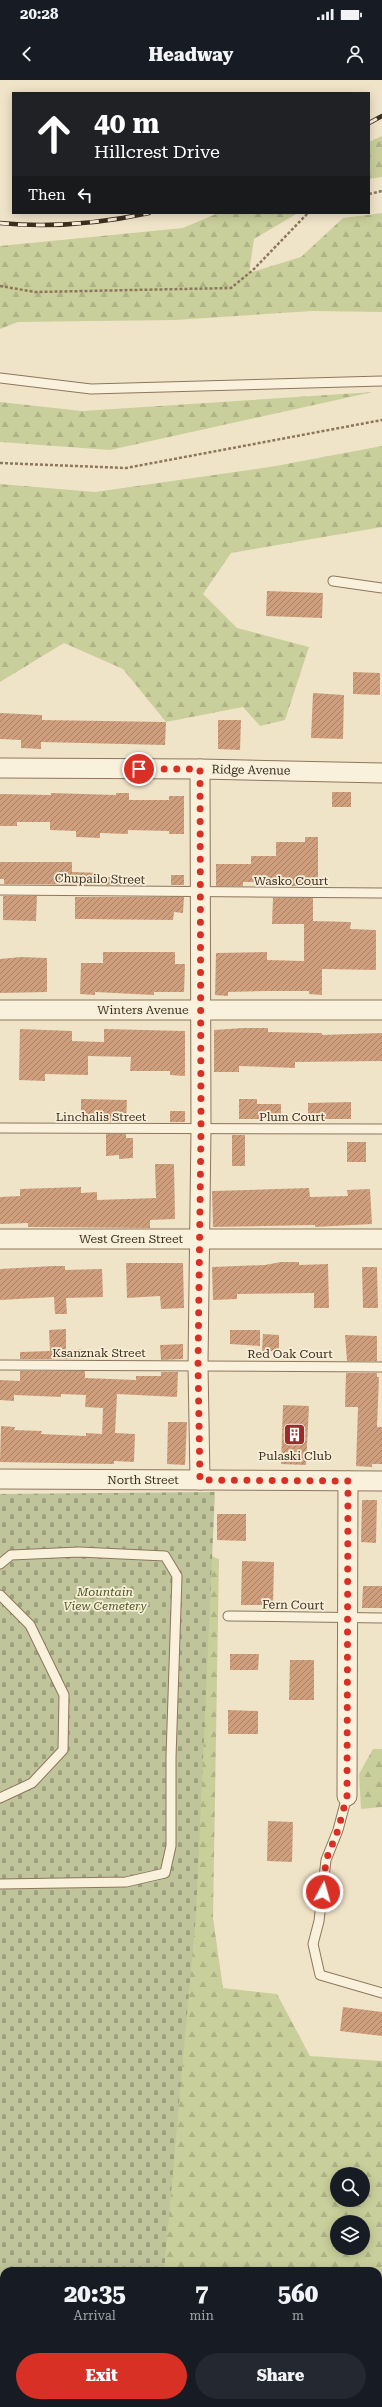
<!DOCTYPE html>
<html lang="en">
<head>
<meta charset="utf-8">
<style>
	:root { --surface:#171b24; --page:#242831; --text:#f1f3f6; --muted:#9ea1a6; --accent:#d93025 }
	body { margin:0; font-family:"Roboto Serif",serif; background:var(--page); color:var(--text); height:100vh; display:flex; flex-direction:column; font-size:15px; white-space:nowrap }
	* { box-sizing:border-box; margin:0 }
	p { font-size:13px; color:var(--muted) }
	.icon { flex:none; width:22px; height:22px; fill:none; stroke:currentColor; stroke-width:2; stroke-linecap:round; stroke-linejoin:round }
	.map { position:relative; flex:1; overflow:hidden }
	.side { position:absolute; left:0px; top:2187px; width:382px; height:140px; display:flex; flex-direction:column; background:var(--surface); border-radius:12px 12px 0 0; box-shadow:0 2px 10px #0003 }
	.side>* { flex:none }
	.banner { position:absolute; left:12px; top:12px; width:358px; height:122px; border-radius:0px; box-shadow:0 2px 10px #0003; background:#202124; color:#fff; overflow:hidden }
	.tools { position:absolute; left:330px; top:2087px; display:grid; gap:8px }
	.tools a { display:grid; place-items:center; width:40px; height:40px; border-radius:50%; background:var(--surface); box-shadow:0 2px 10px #0003; font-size:20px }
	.pin { position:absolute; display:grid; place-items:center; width:34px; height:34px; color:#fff; margin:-17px; border:2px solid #fff; border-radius:50%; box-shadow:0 1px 4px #0007 }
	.me { position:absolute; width:44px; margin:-22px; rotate:6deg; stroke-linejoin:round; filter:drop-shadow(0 0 3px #0008) }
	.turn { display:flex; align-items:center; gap:14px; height:84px; padding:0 16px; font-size:18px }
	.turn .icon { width:52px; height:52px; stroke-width:2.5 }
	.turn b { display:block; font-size:28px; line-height:34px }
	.then { display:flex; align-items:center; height:38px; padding:0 16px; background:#0003; gap:8px; font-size:15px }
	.eta { display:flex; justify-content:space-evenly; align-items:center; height:68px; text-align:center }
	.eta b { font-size:24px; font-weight:800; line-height:28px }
	.action { display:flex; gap:8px; margin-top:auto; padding:8px 16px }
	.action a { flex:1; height:46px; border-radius:24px; background:var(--accent); color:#fff; font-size:16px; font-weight:800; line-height:46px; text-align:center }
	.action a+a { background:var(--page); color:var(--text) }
	.status { display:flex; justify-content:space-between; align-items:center; height:28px; padding:0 20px; background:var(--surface); direction:ltr }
	.status svg { height:11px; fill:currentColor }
	header { display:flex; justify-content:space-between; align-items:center; height:52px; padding:0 16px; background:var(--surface); font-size:18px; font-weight:800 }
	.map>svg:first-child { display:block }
	.forest { fill:url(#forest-firs); fill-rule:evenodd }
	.cemetery { fill:url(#cemetery-stones) }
	.building { fill:url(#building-hatch) }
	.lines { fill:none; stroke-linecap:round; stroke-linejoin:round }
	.service-casing { stroke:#8d765c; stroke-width:11 }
	.minor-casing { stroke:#8d765c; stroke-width:21 }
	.path { stroke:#8d765c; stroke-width:2.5; stroke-dasharray:3 2; stroke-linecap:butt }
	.service { stroke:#faf1dc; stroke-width:9 }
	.minor { stroke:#faf1dc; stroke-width:19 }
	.rail-casing { stroke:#3d2e20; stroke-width:4.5 }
	.rail { stroke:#f7eed8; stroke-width:3; stroke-dasharray:9; stroke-linecap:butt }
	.route { stroke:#d93025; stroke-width:7; stroke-dasharray:0 12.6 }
	.labels { text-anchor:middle; stroke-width:3.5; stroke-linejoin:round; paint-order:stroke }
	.street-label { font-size:12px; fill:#3d2e20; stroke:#f7eed8 }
	.poi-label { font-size:12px; fill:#3d2e20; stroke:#f7eed8 }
	.park-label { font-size:12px; font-style:italic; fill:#4d5a26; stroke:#f7eed8 }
</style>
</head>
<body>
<div class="status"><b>20:28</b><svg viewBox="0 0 49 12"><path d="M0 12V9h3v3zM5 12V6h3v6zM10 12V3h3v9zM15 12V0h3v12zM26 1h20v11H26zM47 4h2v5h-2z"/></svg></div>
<header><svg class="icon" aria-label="back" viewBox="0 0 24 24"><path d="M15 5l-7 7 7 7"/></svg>Headway<svg class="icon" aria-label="person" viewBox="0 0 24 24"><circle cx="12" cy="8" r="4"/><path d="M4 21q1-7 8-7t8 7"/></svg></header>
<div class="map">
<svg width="382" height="2327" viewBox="0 0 382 2327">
	<defs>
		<pattern id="forest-firs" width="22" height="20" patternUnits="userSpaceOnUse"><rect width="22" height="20" fill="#c9cf9b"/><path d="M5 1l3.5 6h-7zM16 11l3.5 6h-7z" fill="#aeb285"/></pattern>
		<pattern id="cemetery-stones" width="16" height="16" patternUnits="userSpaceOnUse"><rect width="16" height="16" fill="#bfc49a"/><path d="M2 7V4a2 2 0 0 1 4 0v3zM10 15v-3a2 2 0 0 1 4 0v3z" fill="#9ca07d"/></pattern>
		<pattern id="building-hatch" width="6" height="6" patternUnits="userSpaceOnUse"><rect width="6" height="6" fill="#cf9f7d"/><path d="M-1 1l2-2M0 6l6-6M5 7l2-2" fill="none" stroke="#a98266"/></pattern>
	</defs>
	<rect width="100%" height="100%" fill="#f0e4c8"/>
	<!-- forest -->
	<g class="forest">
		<polygon points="382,56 382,97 369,99 369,62"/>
		<polygon points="218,133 298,133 254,159 249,193 301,177 343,138 382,133 382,232 312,231 176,240 18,242 0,249 0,166 183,148"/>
		<polygon points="373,312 110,370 0,362 0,322 82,331"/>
		<polygon points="382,366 382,447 231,473 203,514 237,548 309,567 285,640 260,646 243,627 166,642 123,589 64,563 0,602 0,404 95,412 270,387"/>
		<path d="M198,1471l21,8 -6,359 10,70 54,6 33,62 72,5v346h-382v-90h4v86h374v-132h-335zM337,2094h26v26h-26zM337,2142h26v26h-26z"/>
		<polygon points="373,1669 382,1669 382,1727 361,1729 359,1694"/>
	</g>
	<!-- cemetery -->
	<polygon class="cemetery" points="215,1412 196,1835 164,2191 4,2191 4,2209 0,2208 0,1414"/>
	<!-- building -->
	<g class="building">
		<polygon points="267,511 323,513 322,538 266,536"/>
		<polygon points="353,592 380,593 380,615 353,614"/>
		<polygon points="313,613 344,615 343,659 311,658"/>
		<polygon points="0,633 42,635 42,640 166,642 165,665 41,662 41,669 21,668 21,660 0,659"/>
		<polygon points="218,640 241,640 240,670 218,669"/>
		<rect x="332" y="712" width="19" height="15"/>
		<polygon points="51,713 116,715 116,713 129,713 129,720 169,720 169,716 184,716 184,754 169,754 169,751 128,750 128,754 100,753 100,758 76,757 76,751 50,750 50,742 17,742 17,746 0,746 0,714 51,715"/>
		<polygon points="305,757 318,757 318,806 273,806 273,802 243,802 243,806 216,806 216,784 251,784 251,776 276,776 276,762 305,762"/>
		<polygon points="0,782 72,782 72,792 100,793 100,797 137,798 137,805 4,804 4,799 0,799"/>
		<rect x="171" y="795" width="13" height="10"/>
		<polygon points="3,816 37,816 36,841 3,840"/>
		<polygon points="75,817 184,817 183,833 174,832 173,840 75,839"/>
		<polygon points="273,818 313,818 313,841 351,842 350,849 376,850 376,890 322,889 322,915 309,914 309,911 267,911 228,912 228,916 215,915 216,873 267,872 267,880 304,881 304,844 272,844"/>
		<polygon points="103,872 175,872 175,884 185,884 184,912 154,912 154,915 95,912 95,915 80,914 81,883 103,883"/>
		<polygon points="21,877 47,878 47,912 0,913 0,879"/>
		<polygon points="243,948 268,948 268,952 322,953 322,955 382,953 382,981 295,982 295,988 239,986 239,992 214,992 214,950"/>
		<polygon points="20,949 72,951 72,961 104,962 104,949 185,951 185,996 170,995 170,991 130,991 131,977 88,976 88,995 45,994 45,1001 19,1000"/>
		<polygon points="81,1019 127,1020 126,1042 81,1040"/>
		<polygon points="239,1019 257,1019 257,1024 281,1024 281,1039 239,1039"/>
		<polygon points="351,1022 351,1039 308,1039 308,1023"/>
		<rect x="170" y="1031" width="15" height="11"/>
		<polygon points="106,1054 126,1054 126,1058 133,1058 133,1078 119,1079 119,1075 106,1076"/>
		<rect x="232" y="1055" width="13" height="31"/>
		<rect x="347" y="1062" width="19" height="20"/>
		<polygon points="155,1084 174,1084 175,1139 150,1140 150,1148 28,1147 28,1143 0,1144 0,1117 20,1116 20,1109 81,1107 81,1113 97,1112 97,1120 156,1118"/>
		<polygon points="309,1108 310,1117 348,1116 347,1110 370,1109 372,1144 315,1147 315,1145 213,1147 212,1111"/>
		<polygon points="281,1182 299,1182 299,1185 328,1184 329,1228 314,1228 314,1213 237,1214 237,1219 213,1220 212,1187 265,1185"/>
		<polygon points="126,1183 183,1183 184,1228 161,1229 160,1216 127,1218"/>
		<polygon points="53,1186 65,1186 65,1190 102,1189 103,1217 66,1218 67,1234 55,1234 54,1217 0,1220 0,1189"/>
		<polygon points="362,1187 377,1187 378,1228 363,1228"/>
		<polygon points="66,1249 66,1270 84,1269 84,1279 20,1279 20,1272 50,1271 49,1250"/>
		<polygon points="230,1250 260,1250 260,1266 230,1264"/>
		<polygon points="263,1254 279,1255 279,1271 262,1271"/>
		<polygon points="345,1255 377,1256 377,1281 347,1281"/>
		<polygon points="183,1264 183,1279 161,1280 160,1265"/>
		<polygon points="20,1291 85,1291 85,1298 136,1300 136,1296 161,1296 161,1292 178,1292 177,1317 117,1314 115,1353 135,1354 134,1382 114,1381 114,1384 0,1382 1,1346 15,1347 14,1350 42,1351 41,1354 86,1356 86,1353 102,1354 103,1328 85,1327 86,1315 61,1314 61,1317 14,1315 14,1321 0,1320 0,1300 20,1301"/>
		<polygon points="346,1293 377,1293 377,1297 379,1297 377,1347 382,1347 382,1384 372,1384 372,1387 356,1386 358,1327 345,1327"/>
		<polygon points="283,1325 309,1326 306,1385 281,1384"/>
		<polygon points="168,1342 187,1342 185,1385 167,1384"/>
		<polygon points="362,1420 377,1420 376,1463 361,1462"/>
		<polygon points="217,1434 246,1434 246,1461 217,1460"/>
		<polygon points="242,1481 274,1482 273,1525 241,1525"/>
		<polygon points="363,1506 382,1506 382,1528 362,1528"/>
		<polygon points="230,1574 259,1574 258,1590 230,1590"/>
		<polygon points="290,1580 314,1580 314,1620 289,1620"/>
		<polygon points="228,1630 258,1631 258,1654 228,1654"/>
		<polygon points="268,1741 293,1742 292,1782 267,1781"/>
		<polygon points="343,1927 382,1932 382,1956 340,1951"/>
	</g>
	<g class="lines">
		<defs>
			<g id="service">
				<polyline points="0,298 91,309 382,301"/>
				<polyline points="333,501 382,508"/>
				<polyline points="0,810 382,813"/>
				<polyline points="0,1048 382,1049"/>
				<polyline points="0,1285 382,1287"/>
				<polyline points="0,1484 11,1475 79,1472 165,1476 177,1496 171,1677 171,1766 165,1793 126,1802 0,1804"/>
				<polyline points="0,1515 30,1545 64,1615 63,1670 32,1703 0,1718"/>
				<polyline points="228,1536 382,1538"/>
				<polyline points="347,1716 338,1750 326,1780 319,1841 313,1864 320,1895 382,1913"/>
			</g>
			<g id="minor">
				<polyline points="0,688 200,689 382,693"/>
				<polyline points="0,930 382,930"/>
				<polyline points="0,1159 382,1159"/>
				<polyline points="0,1399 382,1401"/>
				<polyline points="200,1400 198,1285 201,1049 200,689"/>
				<polyline points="347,1716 348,1401"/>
			</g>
		</defs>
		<!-- service casing -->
		<use href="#service" class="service-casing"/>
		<!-- minor casing -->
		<use href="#minor" class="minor-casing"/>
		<!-- path -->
		<g class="path">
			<polyline points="369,114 382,111"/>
			<polyline points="0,206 35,212 231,208 253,190 308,133"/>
			<polyline points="0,383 126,388 382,340"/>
		</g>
		<!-- service -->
		<use href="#service" class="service"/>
		<!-- minor -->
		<use href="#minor" class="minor"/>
		<defs>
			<g id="rail">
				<polyline points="369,43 382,36"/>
				<path d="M0,143c48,5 102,0 149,-10"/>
			</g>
		</defs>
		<!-- rail casing -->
		<use href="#rail" class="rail-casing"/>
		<!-- rail -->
		<use href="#rail" class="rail"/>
	</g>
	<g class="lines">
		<!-- route -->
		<polyline class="route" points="139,689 200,689 201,1049 198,1285 200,1400 348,1401 347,1716 338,1750 326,1780 323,1812"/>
	</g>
	<!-- icons -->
	<defs>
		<symbol id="building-square" viewBox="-11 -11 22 22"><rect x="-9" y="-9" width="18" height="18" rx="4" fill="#9e2a2b" stroke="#f7eed8"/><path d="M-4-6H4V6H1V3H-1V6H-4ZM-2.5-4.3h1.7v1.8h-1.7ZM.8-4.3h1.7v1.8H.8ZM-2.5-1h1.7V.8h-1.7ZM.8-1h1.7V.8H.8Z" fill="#fff"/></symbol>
	</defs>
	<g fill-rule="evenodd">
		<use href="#building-square" x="282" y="1342" width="25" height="25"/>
	</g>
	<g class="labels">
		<!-- street labels -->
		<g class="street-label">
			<text transform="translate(251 690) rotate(1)" y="4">Ridge Avenue</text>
			<text transform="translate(100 799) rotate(1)" y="4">Chupailo Street</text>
			<text x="291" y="805">Wasko Court</text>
			<text x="143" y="934">Winters Avenue</text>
			<text x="101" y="1041">Linchalis Street</text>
			<text x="292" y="1041">Plum Court</text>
			<text x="131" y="1163">West Green Street</text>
			<text x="99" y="1277">Ksanznak Street</text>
			<text x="290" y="1278">Red Oak Court</text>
			<text x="143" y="1404">North Street</text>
			<text transform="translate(293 1525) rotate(1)" y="4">Fern Court</text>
		</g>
		<!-- poi labels -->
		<g class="poi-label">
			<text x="295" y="1380">Pulaski Club</text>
		</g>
		<!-- park labels -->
		<g class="park-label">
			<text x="105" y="1516">Mountain<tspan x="105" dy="14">View Cemetery</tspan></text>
		</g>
	</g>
</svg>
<div class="tools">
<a><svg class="icon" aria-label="search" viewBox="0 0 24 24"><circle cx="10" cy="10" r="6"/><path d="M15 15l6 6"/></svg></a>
<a><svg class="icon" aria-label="layers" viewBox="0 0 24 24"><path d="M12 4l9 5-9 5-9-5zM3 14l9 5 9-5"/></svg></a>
</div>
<div class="pin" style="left:139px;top:689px;background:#d93025"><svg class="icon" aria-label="arrive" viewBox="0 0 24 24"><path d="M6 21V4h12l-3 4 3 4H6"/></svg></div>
<svg class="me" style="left:323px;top:1812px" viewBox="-20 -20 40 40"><circle r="17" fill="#d93025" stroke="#fff" stroke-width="3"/><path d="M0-11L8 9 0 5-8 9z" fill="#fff"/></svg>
<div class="banner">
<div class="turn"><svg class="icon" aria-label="ahead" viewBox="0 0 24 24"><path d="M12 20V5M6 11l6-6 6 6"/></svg><div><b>40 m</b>Hillcrest Drive</div></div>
<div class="then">Then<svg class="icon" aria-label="left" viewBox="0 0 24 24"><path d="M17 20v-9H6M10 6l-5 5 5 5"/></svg></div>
</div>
<section class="side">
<div class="eta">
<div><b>20:35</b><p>Arrival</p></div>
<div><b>7</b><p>min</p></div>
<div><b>560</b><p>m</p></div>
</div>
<div class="action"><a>Exit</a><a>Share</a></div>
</section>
</div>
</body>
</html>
